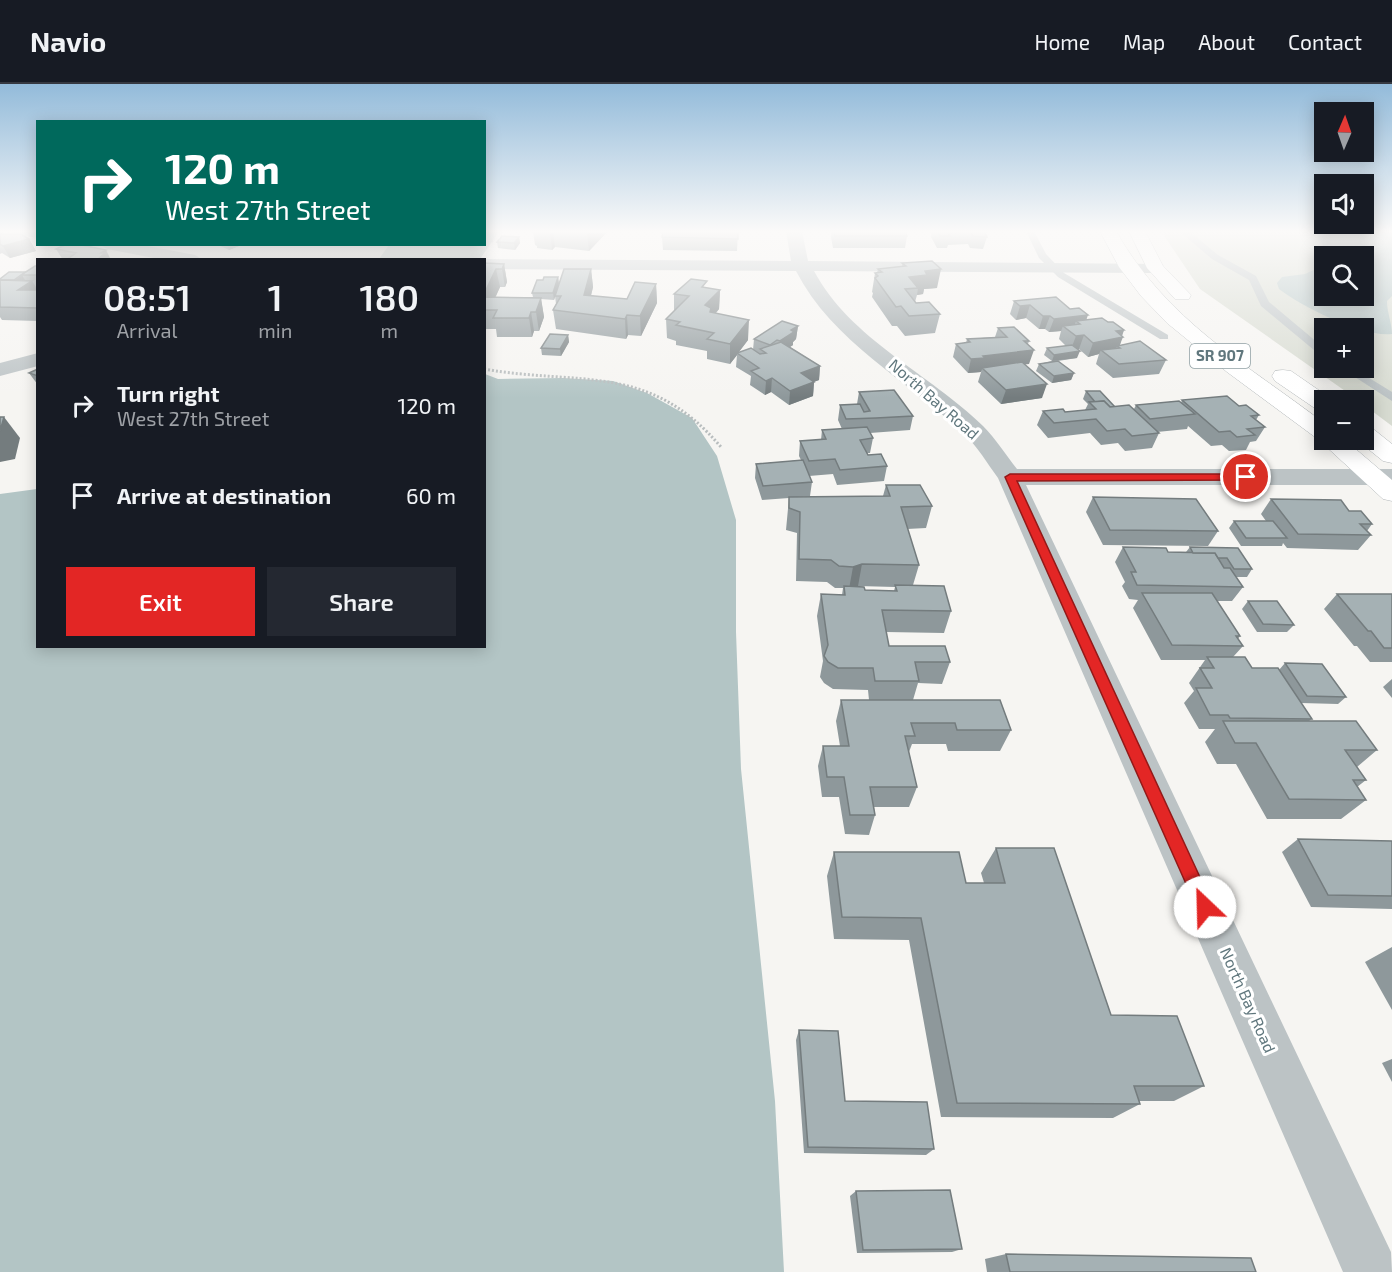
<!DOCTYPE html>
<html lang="en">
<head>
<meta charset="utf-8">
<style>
	:root { --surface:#171b24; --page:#242831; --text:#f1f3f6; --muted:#9ea1a6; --line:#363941; --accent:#e32625 }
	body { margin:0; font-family:"Exo 2",sans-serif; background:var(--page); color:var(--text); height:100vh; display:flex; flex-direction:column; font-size:22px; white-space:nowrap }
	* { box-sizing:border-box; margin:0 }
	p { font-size:20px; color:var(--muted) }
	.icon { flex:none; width:33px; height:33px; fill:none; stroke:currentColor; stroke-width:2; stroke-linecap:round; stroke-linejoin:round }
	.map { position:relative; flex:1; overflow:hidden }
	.details { position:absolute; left:36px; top:174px; width:450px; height:390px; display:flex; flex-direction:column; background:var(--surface); border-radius:0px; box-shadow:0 3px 15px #0003 }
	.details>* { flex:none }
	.top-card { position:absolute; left:36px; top:36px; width:450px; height:126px; border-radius:0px; box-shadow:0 3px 15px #0003; background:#00695c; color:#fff; overflow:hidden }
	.needle { width:39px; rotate:2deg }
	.tools { position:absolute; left:1314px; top:18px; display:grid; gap:12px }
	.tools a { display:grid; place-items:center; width:60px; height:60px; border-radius:0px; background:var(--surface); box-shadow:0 3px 15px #0003; font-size:30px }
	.pin { position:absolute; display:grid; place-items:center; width:51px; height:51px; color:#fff; margin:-26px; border:3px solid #fff; border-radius:50%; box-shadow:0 2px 6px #0007 }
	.me { position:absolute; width:66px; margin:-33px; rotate:336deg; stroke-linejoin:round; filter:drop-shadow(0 0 4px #0008) }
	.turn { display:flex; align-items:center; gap:21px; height:126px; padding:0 30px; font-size:27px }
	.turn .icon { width:78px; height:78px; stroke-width:2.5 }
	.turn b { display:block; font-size:42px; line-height:51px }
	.eta { display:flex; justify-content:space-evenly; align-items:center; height:102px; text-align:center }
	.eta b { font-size:36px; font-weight:600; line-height:42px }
	.button { display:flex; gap:12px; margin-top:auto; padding:12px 30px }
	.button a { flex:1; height:69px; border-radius:0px; background:var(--accent); color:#fff; font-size:24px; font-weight:600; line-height:69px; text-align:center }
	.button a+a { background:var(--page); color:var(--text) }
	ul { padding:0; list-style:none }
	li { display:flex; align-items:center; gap:18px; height:90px; padding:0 30px }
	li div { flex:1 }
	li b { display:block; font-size:22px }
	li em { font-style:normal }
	header { display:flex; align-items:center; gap:36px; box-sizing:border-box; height:84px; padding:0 30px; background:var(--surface); border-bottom:2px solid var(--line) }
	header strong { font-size:28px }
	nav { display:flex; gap:33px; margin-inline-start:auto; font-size:21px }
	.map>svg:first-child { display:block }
	.green { fill:#d7dbd1; fill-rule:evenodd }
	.water { fill:#b3c5c5; fill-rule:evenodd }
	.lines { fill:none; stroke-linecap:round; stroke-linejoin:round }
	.highway-casing { stroke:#b2b7b9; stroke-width:1 }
	.path-far1 { stroke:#b8bdbe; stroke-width:2; stroke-dasharray:1.5 1.5; stroke-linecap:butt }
	.path { stroke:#b8bdbe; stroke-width:3; stroke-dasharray:2 2; stroke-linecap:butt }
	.lane { fill:#bcc3c5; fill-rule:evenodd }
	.street { fill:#bcc3c5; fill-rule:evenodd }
	.highway { fill:#fff; fill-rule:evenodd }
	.wall { fill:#8e989b; fill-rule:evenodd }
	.shaded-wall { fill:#747c7e }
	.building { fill:#a5b1b4; stroke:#747c7e; stroke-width:1.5 }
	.route { fill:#e32625; stroke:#941918; stroke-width:1.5 }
	.labels { text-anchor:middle; stroke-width:6; stroke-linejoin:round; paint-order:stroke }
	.shield { fill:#fff; stroke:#90a0a4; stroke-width:1.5 }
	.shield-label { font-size:15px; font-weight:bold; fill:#60777d }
	.street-label { font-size:16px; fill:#60777d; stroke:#fff }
</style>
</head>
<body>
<header>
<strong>Navio</strong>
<nav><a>Home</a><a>Map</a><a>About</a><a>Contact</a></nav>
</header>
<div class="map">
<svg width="1392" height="1188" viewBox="0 0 1392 1188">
	<rect width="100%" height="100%" fill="#f6f5f2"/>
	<!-- green -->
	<path class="green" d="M1164,147h228v195l-28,-21v-5h-6l-158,-111 -35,-52zM1324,172h40v40h-40zM1324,244h40v40h-40z"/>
	<!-- water -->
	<g class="water">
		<polygon points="485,147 499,147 480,175 379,175 389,161 484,160"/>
		<path d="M1314,147h78v65l-5,5c0,12 5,22 5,33 -27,4 -90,-27 -113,-45l-2,-6 5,-6 23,-3 19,-9v-18zM1324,172h40v40h-40z"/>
		<polygon points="485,290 498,295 563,294 613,297 647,309 692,334 717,372 736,436 736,548 741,685 775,1017 784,1188 0,1188 0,410 37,405 38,562 484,562"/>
	</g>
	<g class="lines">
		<defs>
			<g id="highway">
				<path d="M1100,147h16c51,90 129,132 208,192v17h21l47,40v21l-9,-2 -64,-59 -92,-68 -60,-49 -26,-27 -22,-29z"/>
				<polygon points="1129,147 1145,147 1163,182 1191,211 1189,215 1175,215 1147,184"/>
				<polygon points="1283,286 1291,287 1333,316 1324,316 1324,327 1316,325 1275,297 1272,292 1275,287"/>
				<polygon points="1364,342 1372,344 1392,360 1392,379 1383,377 1357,356 1364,356"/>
			</g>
		</defs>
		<!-- highway casing -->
		<use href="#highway" class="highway-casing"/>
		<!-- path-far1 -->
		<polyline class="path-far1" points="492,158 497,147"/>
		<!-- path -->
		<path class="path" d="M484,285c96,17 165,-7 237,78"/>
		<!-- lane -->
		<g class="lane">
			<polygon points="1026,147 1034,147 1046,170 1064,189 1168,251 1168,255 1160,255 1058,193 1039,174"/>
			<polygon points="1179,147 1189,147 1218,171 1256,192 1269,218 1324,264 1324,272 1320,271 1261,222 1249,196 1212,175"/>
			<polygon points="1341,284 1353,284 1392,308 1392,317"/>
		</g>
		<!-- street -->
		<g class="street">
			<polygon points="12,147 38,147 38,154 14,150"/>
			<path d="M786,147h16l6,30 354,3 3,4 -3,4 -6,1 -342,-2c37,69 115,102 169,155 13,13 23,29 34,43h375v16h-366l365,767 1,20h-49l-345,-794c-11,-15 -20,-31 -34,-44 -56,-54 -131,-91 -168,-163l-312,-2v-9h-3l3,-1 307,2z"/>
			<polygon points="99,160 137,160 195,171 203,176 164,176 107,165"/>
			<polygon points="38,269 38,282 0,292 0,279"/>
		</g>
		<!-- highway -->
		<use href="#highway" class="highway"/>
	</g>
	<!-- wall -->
	<g class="wall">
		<polygon points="533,147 608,147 589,167 555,163 552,166 537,164 537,162 535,161"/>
		<polygon points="738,147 737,167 663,166 662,153"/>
		<polygon points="832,147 905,147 907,152 905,164 833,164 831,153"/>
		<polygon points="932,147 984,147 987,153 983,165 970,164 968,160 948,161 947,164 937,164 931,153"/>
		<polygon points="0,148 3,148 4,150 29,155 36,167 10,174 2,169 0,170"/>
		<polygon points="519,153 520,159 515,166 498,164 497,158"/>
		<polygon points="216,160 244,160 229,166"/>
		<polygon points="56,165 111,176 63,176"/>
		<polygon points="484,179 504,180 507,198 505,203 500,203 495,213 533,213 532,209 543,196 558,193 559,200 554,216 541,215 544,233 539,247 534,247 532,253 497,253 496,245 484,245"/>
		<polygon points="902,179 937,204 924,205 923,210 917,211 915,218 916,219 940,230 935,249 905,252 897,242 892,242 872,213 873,209 872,208 875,189 877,189 878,185 902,182"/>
		<polygon points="38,182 38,203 36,203 38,206 38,237 2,236 0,233 0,195 25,188"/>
		<polygon points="591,185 593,203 591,212 627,215 656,200 657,219 641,252 628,251 626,255 556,245 553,226 556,220 555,212"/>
		<polygon points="707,204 720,206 719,225 716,229 748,256 739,268 753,266 754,255 798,242 796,255 793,258 793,261 790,263 820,282 819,296 814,298 813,312 789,321 771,308 765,311 750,301 751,292 736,283 737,271 730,280 707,275 707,267 676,261 676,257 667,254 666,235 674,227 674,210"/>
		<polygon points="1014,217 1070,225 1087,235 1108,238 1124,246 1122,252 1120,261 1166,276 1159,290 1113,294 1096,280 1099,270 1088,273 1079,265 1076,265 1077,274 1058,277 1074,289 1071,296 1052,299 1036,287 1039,280 1052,277 1044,271 1047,264 1066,262 1059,255 1061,247 1049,248 1045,245 1039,245 1026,234 1016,236 1010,230"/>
		<polygon points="998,244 1029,257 1028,260 1029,280 1025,280 1042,314 1001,320 978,298 982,285 981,288 968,289 953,273 956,260 966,259 967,255 995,253"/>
		<polygon points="568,251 569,258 561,272 542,271 541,264"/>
		<polygon points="38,285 38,301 29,289"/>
		<polygon points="1086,307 1115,323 1134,325 1136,321 1181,319 1182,316 1239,322 1259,331 1256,336 1265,343 1256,357 1250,358 1246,366 1229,367 1222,361 1211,362 1188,342 1187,345 1157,348 1159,349 1152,364 1125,367 1118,359 1101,361 1090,349 1048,354 1037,341 1043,327 1065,328 1085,326 1088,320 1083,315"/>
		<path d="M859,308l54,24 -3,14 -40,3 3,5 -3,15h-3l1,2 19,11 -3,15 -47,4 -4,-11 -24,2 3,6 -2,14 -12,1 85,-1 3,-11 46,21 -6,22 -19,1 12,36 -6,20 38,26 -7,22 -58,-1 3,14 61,16 -8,22 -24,-1 -5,17 98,30 -11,21h-52l-2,-7h-34l-3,8 8,35 -8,20h-35l1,8 -6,20 -24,-1 -6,-37h-17l-4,-31 5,-20h17l-4,-25 5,-21h28l-1,-10 -35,-1 -9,-6 -4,-6 3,-16 -6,-45 4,-22 21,1 1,-7h-8l-8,-6 -31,-1 1,-48 -11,-3 3,-32 -27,2 -7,-22 1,-14 45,-4 -2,-4 1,-15 21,-1 1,-10 20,-1 -4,-9 2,-15 17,-1zM858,502l37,1 -1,4 -29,-1 -9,-3z"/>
		<polygon points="1093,413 1218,447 1208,462 1103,461 1086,428"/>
		<polygon points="1271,415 1349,427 1372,440 1367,447 1371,451 1358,466 1287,464 1283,459 1282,462 1241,462 1229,444 1234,437 1266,437 1261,430"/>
		<polygon points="1123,463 1168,468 1186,468 1190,463 1238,464 1252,485 1247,493 1236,493 1243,503 1232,517 1217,517 1240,552 1238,555 1243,562 1233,573 1252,584 1279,586 1285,579 1346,613 1338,620 1301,619 1312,635 1309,637 1377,666 1357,683 1366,696 1357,703 1366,716 1341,735 1267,735 1236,680 1217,680 1205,658 1215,645 1199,645 1184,619 1194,607 1189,599 1205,576 1161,576 1133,524 1138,516 1129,515 1122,502 1125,498 1115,478"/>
		<polygon points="1337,510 1392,510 1392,578 1370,578 1357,562 1354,562 1324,525"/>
		<polygon points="1248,517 1294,541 1287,548 1257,548 1242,525"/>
		<polygon points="1392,595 1392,614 1383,603"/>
		<polygon points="1298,755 1392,757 1392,825 1311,823 1282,768"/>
		<polygon points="996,764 1111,931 1204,1002 1174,1017 1139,1017 1140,1020 1113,1034 941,1033 909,856 834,855 827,792 834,768 966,799 984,799 981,789"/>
		<polygon points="1392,863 1392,926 1365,878"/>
		<polygon points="799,946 845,1017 934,1065 926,1071 804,1069 796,956"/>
		<polygon points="1392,975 1392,998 1382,979"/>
		<polygon points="856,1107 962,1165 952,1168 857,1169 850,1112"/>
		<polygon points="1006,1170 1256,1188 987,1188 985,1175"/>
	</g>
	<!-- shaded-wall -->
	<g class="shaded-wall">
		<polygon points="551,147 553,147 555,163 552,166 550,148"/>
		<polygon points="589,147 608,147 589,167 587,149"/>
		<polygon points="3,148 10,160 29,155 36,167 10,174 3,162 0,149"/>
		<polygon points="519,153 520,159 515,166 514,159"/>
		<polygon points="227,160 244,160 229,166"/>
		<polygon points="106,166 111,176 97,176 101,169"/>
		<polygon points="504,180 507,198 505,203 502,185"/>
		<polygon points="496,185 500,203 490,226 484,220 484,210"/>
		<polygon points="591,185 593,203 586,230 584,211"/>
		<polygon points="941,185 937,204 924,205 923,210 917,211 918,204 909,193 925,187"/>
		<polygon points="22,191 26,198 14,197"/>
		<polygon points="558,193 559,200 554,216 553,209"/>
		<polygon points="32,197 38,206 18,206"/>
		<polygon points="656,200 657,219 641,252 640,232"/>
		<polygon points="720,206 719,225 711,234 705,221"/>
		<polygon points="541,214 544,233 539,247 536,228"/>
		<polygon points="1030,221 1026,234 1016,236 1020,222"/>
		<polygon points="531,228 534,247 532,253 529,234"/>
		<polygon points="627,231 628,251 626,255 625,235"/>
		<polygon points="1088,231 1083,245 1080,240 1076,237 1073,246 1063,242 1061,247 1049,248 1054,235"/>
		<polygon points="1043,232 1050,232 1045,245 1039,245"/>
		<polygon points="749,236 748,256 738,269 737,269 737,271 730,280 730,260"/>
		<polygon points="798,242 796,255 793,258 793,261 779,270 780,257 791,246"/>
		<polygon points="1124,246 1121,254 1123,253 1119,263 1117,262 1115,267 1101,266 1099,270 1088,273 1093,259 1116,247"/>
		<polygon points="568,251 569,258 561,272 560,265"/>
		<polygon points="1084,251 1079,265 1071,265 1076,252"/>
		<polygon points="1034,266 1029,280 982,285 981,288 968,289 971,275 983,272"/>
		<polygon points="1080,267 1077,274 1052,277 1054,271"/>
		<polygon points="820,282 819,296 799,303 801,289"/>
		<polygon points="1074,289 1071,296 1052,299 1054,292"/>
		<polygon points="772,294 771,308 765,311 766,297"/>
		<polygon points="814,298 813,312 789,321 790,307"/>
		<polygon points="1047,300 1042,314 1001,320 1006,306"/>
		<polygon points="4,333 20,354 15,375 0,378 0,347"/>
		<polygon points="862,480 858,502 849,505 853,483"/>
	</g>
	<!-- building -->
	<g class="building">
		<polygon points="572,147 589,147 587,149"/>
		<polygon points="663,147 738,147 738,155 662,153"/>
		<polygon points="834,147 905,147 907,152 835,152"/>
		<polygon points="937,147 984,147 987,153 973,152 971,148 948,149 950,152 940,152"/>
		<polygon points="0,150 21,150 29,155 3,162 0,160"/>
		<polygon points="502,152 519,153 514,159 497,158"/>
		<polygon points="67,160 77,160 106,166 101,169 105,169 97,176 66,176 76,169 56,165"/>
		<polygon points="932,177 941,185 925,187 927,191 909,193 918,204 905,205 916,219 929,218 940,230 909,232 901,222 896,223 875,194 878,192 875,189 882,188 878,185 906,182 902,179"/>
		<polygon points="484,179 504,180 502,185 496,185 484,210"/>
		<polygon points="35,182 38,182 38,191 21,191"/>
		<polygon points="564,185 591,185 584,211 627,215 635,198 656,200 640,232 627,231 625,235 553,226 561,212 555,212"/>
		<polygon points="9,188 25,188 14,196 0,196 0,195"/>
		<polygon points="544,193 558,193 553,209 532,209 537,196 543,196"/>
		<polygon points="691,195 707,197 702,203 720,206 705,221 711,224 710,228 749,236 730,260 707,255 714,249 676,241 680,238 666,235 689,212 674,210"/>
		<polygon points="0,196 32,197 18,206 38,206 38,224 0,223"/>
		<polygon points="484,213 541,214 536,228 531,228 529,234 493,234 497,226 484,226"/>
		<polygon points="1056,213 1070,225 1079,224 1088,231 1054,235 1050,232 1043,232 1030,221 1020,222 1014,217"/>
		<polygon points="1102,234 1108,238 1113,238 1124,246 1116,247 1123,253 1093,259 1084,251 1076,252 1063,242 1080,240 1076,237"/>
		<polygon points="782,237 798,242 791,246 794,248 780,257 777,256 770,261 754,255"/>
		<polygon points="1014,243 1029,257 1024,257 1034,266 983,272 985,274 971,275 956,260 970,258 967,255 1007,253 998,244"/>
		<polygon points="550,250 568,251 560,265 541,264"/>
		<polygon points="1140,257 1166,276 1119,280 1101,266 1120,264 1117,262"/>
		<polygon points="781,258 820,282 801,289 814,298 790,307 772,294 766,297 751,287 759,284 737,269 751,264 760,270 766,269 760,265"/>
		<polygon points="1072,261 1080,267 1054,271 1047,264"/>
		<polygon points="1058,277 1074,289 1054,292 1039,280"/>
		<polygon points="1022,278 1047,300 1006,306 982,284"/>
		<polygon points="38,285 38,292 29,289"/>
		<polygon points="894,306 913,332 876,334 846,335 840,321 860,320 864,328 870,327 859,308"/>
		<polygon points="1086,307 1100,307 1115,323 1110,323 1104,317 1095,318"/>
		<polygon points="1227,312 1239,322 1246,321 1259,331 1251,332 1265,343 1247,345 1255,351 1237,353 1230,347 1219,348 1182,316"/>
		<polygon points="1104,317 1110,323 1129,321 1159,349 1132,352 1125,345 1107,347 1096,335 1054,339 1043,327 1063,325 1065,328 1096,325 1089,318"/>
		<polygon points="1179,317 1195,330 1150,335 1136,321"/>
		<polygon points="0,333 4,333 0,347"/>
		<polygon points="867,343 873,354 860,356 868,371 881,370 887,382 840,386 835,375 809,377 800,357 826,355 822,346"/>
		<polygon points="803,376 812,398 763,402 756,380"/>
		<polygon points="886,401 920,401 932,422 901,423 919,481 862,480 853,483 839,482 831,476 799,475 800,428 789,424 789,413 890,412"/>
		<polygon points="1093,413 1196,415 1218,447 1110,446"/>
		<polygon points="1271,415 1341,416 1349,427 1361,427 1372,440 1360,440 1371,451 1298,450"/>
		<polygon points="1234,437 1273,437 1287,454 1246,454"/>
		<polygon points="1123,463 1166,464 1168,468 1215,469 1224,484 1230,484 1243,503 1137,501 1131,488 1136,488"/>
		<polygon points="1190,463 1238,464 1252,485 1234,485 1227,474 1218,474 1215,469 1193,469"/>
		<polygon points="895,501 944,502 951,527 882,526 889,562 945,562 950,578 915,578 919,597 875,597 873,584 838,584 828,578 824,572 828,561 821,510 845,511 844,502 864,503 865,506 897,507"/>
		<polygon points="1142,509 1212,509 1240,552 1236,552 1243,562 1172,561"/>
		<polygon points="1337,510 1392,510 1392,564 1384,564 1371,547 1368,547"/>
		<polygon points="1248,517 1277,517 1294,541 1263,540"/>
		<polygon points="1207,573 1245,573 1252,584 1278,584 1312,635 1230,634 1228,631 1210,631 1196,604 1212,604 1200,584 1214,584"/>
		<polygon points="1285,579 1322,580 1346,613 1307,612"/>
		<polygon points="841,616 1000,616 1011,646 957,646 955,639 911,639 915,652 905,652 917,703 870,703 875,731 850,731 844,693 827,693 823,662 849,662"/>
		<polygon points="1223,637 1356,637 1377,666 1345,666 1366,696 1353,696 1366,716 1289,715 1256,659 1235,659"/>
		<polygon points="1298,755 1392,757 1392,812 1328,811"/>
		<polygon points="996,764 1054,764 1111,931 1177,932 1204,1002 1134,1002 1140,1020 957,1019 921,834 842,833 834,768 959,768 966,799 1005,799"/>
		<polygon points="799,946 838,947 845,1017 927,1018 934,1065 808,1063"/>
		<polygon points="950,1106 962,1165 863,1166 856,1107"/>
		<polygon points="1006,1170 1251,1174 1256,1188 1010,1188"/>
	</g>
	<!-- sky -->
	<linearGradient id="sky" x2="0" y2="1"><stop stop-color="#93bbda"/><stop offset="0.47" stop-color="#fbfaf9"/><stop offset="1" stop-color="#fbfaf9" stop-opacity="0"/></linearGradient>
	<rect width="1392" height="314" fill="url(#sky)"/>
	<!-- route -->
	<polygon class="route" points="1010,390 1246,390 1251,393 1246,396 1017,397 1211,817 1214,823 1211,829 1205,831 1199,829 1005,393"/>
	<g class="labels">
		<!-- shield labels -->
		<rect class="shield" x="1190" y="260" width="60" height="24" rx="4.5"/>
		<g class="shield-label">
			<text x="1220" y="277">SR 907</text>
		</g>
		<!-- street labels -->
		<g class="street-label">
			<text transform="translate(934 315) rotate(41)" y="6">North Bay Road</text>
			<text transform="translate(1248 916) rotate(66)" y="6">North Bay Road</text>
		</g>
	</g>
</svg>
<div class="tools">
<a><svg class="needle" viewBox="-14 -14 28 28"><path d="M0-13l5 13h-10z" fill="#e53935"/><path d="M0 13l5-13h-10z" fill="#9ea1a6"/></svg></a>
<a><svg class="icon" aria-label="sound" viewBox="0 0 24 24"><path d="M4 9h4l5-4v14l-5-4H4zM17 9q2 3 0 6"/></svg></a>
<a><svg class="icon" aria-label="search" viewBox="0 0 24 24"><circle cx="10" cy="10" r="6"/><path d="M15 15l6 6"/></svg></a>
<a>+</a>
<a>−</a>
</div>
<div class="pin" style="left:1246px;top:393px;background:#d93025"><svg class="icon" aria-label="arrive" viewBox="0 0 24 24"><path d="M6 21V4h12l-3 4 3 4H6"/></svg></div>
<svg class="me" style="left:1205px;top:823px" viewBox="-20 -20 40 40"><circle r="19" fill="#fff"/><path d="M0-13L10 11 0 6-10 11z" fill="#e32625"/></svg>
<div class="top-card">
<div class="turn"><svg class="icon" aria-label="right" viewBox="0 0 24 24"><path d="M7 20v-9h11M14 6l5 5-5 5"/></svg><div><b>120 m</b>West 27th Street</div></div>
</div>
<section class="details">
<div class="eta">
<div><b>08:51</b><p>Arrival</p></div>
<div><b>1</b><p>min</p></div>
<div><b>180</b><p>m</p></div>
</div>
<ul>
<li><svg class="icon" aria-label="right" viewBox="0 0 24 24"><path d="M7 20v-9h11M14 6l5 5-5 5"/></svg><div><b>Turn right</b><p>West 27th Street</p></div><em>120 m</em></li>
<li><svg class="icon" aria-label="arrive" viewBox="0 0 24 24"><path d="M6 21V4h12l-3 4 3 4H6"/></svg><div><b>Arrive at destination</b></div><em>60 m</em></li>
</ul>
<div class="button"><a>Exit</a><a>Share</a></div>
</section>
</div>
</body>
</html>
